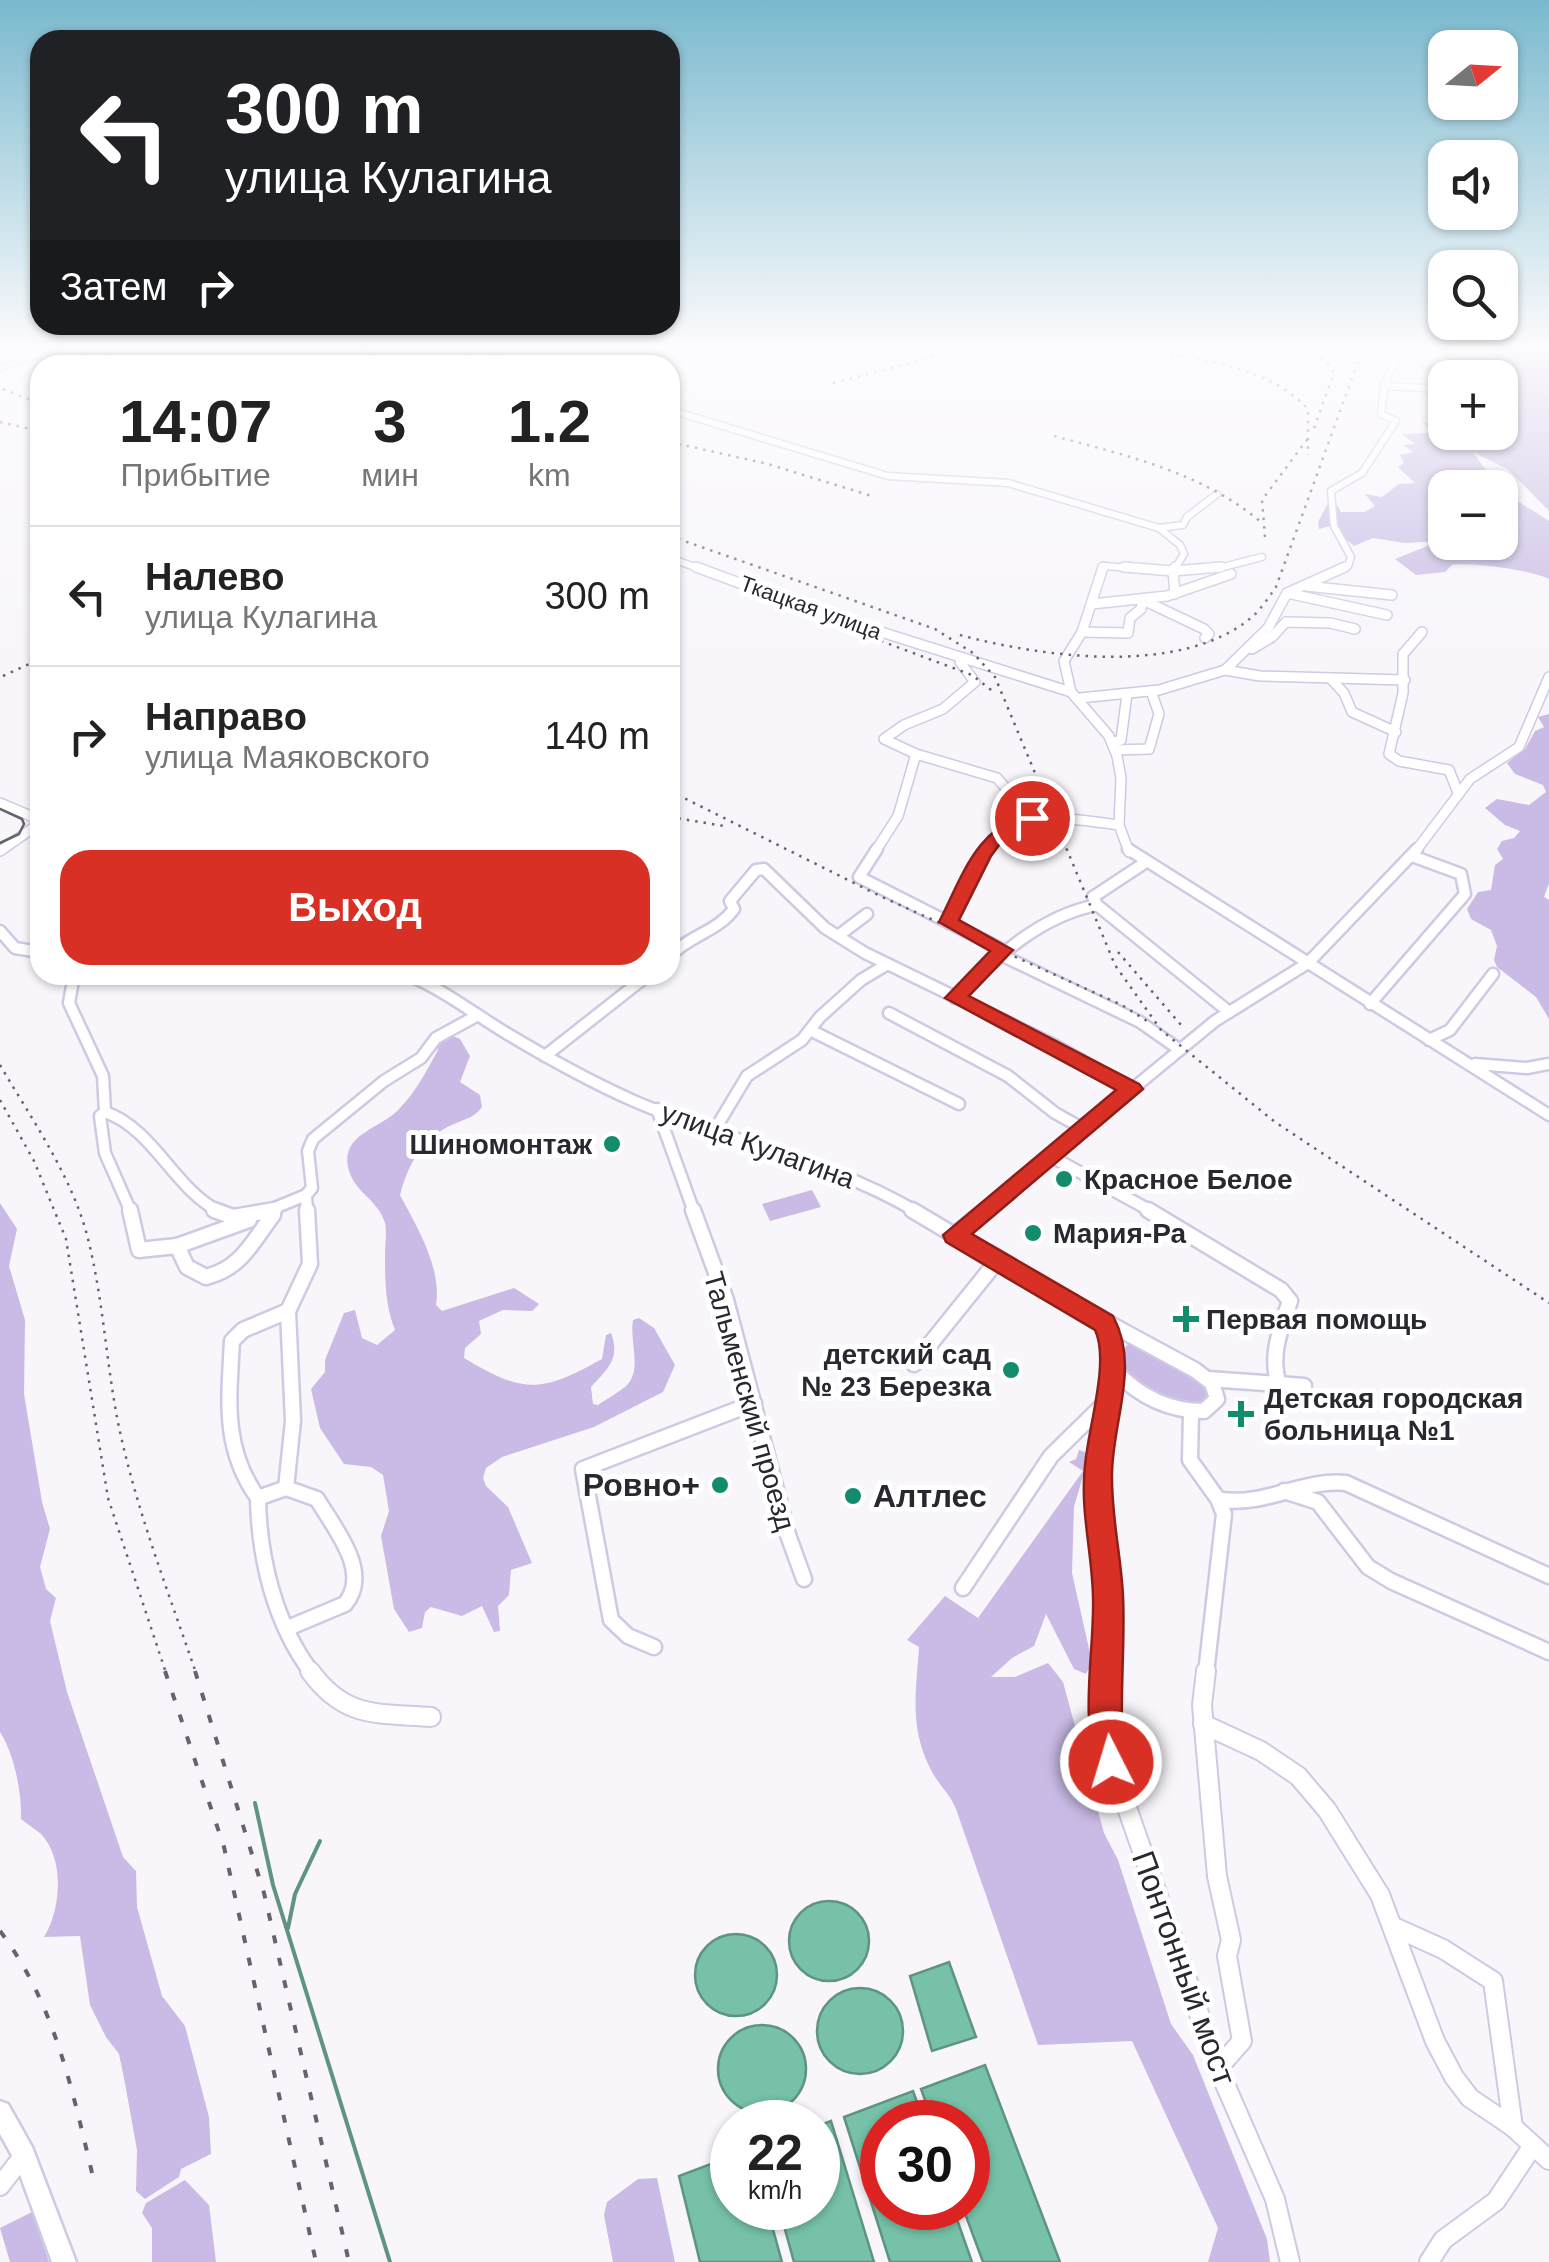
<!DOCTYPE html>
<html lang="ru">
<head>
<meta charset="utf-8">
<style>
	:root { --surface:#fff; --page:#f6f6f6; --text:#222; --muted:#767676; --line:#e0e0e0; --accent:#d93025 }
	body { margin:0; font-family:Helvetica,sans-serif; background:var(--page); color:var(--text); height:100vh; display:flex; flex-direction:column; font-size:38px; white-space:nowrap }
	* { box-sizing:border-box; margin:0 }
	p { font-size:32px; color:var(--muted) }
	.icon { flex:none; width:55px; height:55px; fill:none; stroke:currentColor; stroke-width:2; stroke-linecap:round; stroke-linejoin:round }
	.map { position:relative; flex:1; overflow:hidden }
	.sheet { position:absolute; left:30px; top:355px; width:650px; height:630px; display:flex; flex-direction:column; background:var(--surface); border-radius:30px; box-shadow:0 2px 8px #0004 }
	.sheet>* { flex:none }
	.top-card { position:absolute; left:30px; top:30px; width:650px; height:305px; border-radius:30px; box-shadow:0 2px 8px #0004; background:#202124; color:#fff; overflow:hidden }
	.needle { width:65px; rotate:72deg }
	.tools { position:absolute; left:1428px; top:30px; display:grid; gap:20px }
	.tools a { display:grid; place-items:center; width:90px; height:90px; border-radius:20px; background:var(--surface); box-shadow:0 2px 8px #0004; font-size:50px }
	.speed { position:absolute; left:710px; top:2100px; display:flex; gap:20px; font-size:50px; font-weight:700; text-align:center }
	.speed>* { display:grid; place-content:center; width:130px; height:130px; border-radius:50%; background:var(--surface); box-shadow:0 2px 8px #0004; line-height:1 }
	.speed small { font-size:25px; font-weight:400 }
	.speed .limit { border:15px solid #d22; background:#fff; color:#111 }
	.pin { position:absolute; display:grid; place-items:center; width:85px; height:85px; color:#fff; margin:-42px; border:5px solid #fff; border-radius:50%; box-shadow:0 2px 10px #0007 }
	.me { position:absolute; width:110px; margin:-55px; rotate:355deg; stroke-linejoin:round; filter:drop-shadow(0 0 8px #0008) }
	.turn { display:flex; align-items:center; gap:35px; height:210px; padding:0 30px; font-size:45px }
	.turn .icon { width:130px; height:130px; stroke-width:2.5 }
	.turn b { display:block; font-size:70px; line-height:85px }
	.then { display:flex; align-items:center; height:95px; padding:0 30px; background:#0003; gap:20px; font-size:38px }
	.eta { display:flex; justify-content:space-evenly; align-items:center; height:170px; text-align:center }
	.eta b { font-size:60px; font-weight:700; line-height:70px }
	.action { display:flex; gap:20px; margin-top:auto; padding:20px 30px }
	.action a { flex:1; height:115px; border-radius:30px; background:var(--accent); color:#fff; font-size:40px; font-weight:700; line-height:115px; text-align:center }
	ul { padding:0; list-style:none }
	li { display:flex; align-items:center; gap:30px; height:140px; padding:0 30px; border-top:2px solid var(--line) }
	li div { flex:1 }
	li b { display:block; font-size:38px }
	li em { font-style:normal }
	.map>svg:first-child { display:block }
	.green { fill:#c9bbe5 }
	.water { fill:#76c1a7; stroke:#5f9384; stroke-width:2.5 }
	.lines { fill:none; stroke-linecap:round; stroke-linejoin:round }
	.stream { stroke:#5f9384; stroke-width:4 }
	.minor-far4-casing { stroke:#d1c8e3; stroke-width:9 }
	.minor-far3-casing { stroke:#d1c8e3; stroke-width:12 }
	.minor-far2-casing { stroke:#d1c8e3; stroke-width:15 }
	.minor-far1-casing { stroke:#d1c8e3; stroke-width:19 }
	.minor-casing { stroke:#d1c8e3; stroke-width:22 }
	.major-casing { stroke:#d1c8e3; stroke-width:5 }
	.minor-far4 { stroke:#fff; stroke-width:6 }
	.minor-far3 { stroke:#fff; stroke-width:9 }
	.minor-far2 { stroke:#fff; stroke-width:10 }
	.minor-far1 { stroke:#fff; stroke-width:14 }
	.minor { stroke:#fff; stroke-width:18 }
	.major { fill:#fff; fill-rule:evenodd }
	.tram { stroke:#66636b; stroke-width:2.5 }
	.rail-far1 { stroke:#66636b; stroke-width:2.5; stroke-dasharray:2.5 6; stroke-linecap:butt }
	.rail { stroke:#66636b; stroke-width:4; stroke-dasharray:8 15; stroke-linecap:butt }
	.route { fill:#d93025; stroke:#8d1f18; stroke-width:2.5 }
	.poi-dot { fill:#138b6d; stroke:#fff; stroke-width:4 }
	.labels { text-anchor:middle; stroke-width:10; stroke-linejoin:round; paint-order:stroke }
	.far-street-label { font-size:22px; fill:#2a2731; stroke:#fff }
	.poi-label { font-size:28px; font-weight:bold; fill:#2a2731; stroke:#fff; text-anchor:start }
	.street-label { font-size:28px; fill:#2a2731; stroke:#fff }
	.near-poi-label { font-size:32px; font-weight:bold; fill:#2a2731; stroke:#fff; text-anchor:end }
	.near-street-label { font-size:32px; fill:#2a2731; stroke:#fff }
</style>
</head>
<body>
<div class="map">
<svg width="1549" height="2262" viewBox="0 0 1549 2262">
	<rect width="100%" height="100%" fill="#f8f6fb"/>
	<!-- green -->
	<g class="green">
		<path d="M1438,348h111v163l-40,-41 -36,-18 24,35 -52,1v54h55v-52l49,31v65v-7c-16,-9 -80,-17 -97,-14l-7,7 -29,3 -21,-16 45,-18 -35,2 -32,-5 -19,8 -23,-20 -12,3 -1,-7 9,-17h10l4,7h24l10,-6 -10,-12 17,3 17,-13 16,-1 -17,-16 6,-4 -4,-8 13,-3 -10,-7 12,-1 -13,-10 25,-1 3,-3 -7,-8 22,5v5l41,6 14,-6v-54h-55v28l-19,-14 18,-1 -18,-11 11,-3 -21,-11 30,-5 1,-5z"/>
		<polygon points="1549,714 1549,883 1544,897 1549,900 1549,1019 1536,997 1497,967 1494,960 1497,946 1491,930 1471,919 1467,909 1478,892 1491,890 1495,865 1503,859 1497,849 1502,841 1514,838 1520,831 1505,825 1485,808 1497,799 1529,805 1546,792 1543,785 1515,774 1507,763 1525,749 1535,731 1544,727 1538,717"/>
		<path d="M453,1036l7,3 10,17 -10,26 20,13 2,12c-8,11 -17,12 -28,17 -31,13 -46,40 -54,71 17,32 42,73 36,110l6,6 72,-23 25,16 -7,7 -29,-1 -24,11 2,13 -16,14 -1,10c60,36 77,35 138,1l4,-24 5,-2c10,25 -4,37 -20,54l2,17 5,1c8,-6 20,-12 28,-19 17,-16 3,-45 7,-66l6,-2 15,10 21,37 -12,27 -69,35 -92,30 -16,11 -3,10 3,8 22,21 24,56 -21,7 -2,25 -11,11 2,25 -6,1 -12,-26 -20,10 -31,-9 -6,5 -3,16 -13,4 -15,-23 -13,-73 8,-25 -6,-36 -12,-8 -27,-3 -24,-36 -9,-39 14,-17v-12l19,-47 11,-3 7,28 15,7 18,-15c-10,-25 -10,-49 -10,-76 0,-9 2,-22 0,-31 -7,-24 -32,-31 -37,-56 -7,-34 35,-39 52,-59 17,-18 26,-36 38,-58l-3,-6z"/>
		<polygon points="812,1190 821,1207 770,1221 762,1204"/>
		<path d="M0,1203l17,26 -8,37 16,54 -1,74 18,108 8,27 -10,38 6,22 10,9 -6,23 17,71 56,165 13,14 1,36 25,89 23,30 24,91 2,37 -30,15 -2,8 -34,22 -9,-8 1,-41 -13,-72 -5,-24 -13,-17 -16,-32 -10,-69 -36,1c17,-27 21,-78 -3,-103 -6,-5 -14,-10 -20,-15 1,-26 -7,-66 -21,-87z"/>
		<path d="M1129,1343l62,31 16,14v9c-18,17 -66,-2 -80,-21 -4,-6 -5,-16 -6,-24z"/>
		<path d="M1079,1450l6,2 2,10 -13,45 -2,66 20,89 -6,12 -12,-5 -28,-55 -12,32 -22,12 -21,19h24l33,-14 15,19 41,151 14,27 53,164 22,31 74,184 3,23h-62l10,-34 -86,-187 -94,4 -82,-236c-6,-15 -18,-25 -25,-39 -22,-43 -15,-76 -12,-123l-12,-7 38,-44 33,22 105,-147 -14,-9 7,-3z"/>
		<polygon points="657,2178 675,2262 613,2262 604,2215 607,2202 638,2179"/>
		<polygon points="185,2180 209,2205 216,2262 152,2262 152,2228 142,2213 146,2203"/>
		<polygon points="32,2212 49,2262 10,2262 0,2228"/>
	</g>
	<!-- water -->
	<g class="water">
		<circle cx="829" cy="1941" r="40"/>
		<circle cx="736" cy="1975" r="41"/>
		<polygon points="949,1962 976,2037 932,2051 910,1976"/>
		<circle cx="860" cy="2031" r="43"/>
		<circle cx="762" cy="2069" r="44"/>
		<polygon points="985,2065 1060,2262 983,2262 963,2208 968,2208 968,2122 933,2122 921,2089"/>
		<polygon points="913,2091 924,2122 882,2122 882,2208 953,2208 972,2262 890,2262 844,2117"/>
		<polygon points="831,2121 874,2262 794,2262 779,2208 818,2208 818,2126"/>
		<polygon points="732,2156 732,2208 767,2208 782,2262 700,2262 679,2176"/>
	</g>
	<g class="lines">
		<!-- stream -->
		<g class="stream">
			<polyline points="255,1803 273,1885 390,2262"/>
			<polyline points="288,1928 295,1894 320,1841"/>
		</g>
		<defs>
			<g id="minor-far4">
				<polyline points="79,348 126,365"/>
				<polyline points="464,348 519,365"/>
				<polyline points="1385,386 1426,388 1445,399"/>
				<polyline points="670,410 888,476 1008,483 1159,528 1180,545 1184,554 1174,570"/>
				<polyline points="1159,528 1183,525 1187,517 1217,494"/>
				<polyline points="670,558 703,570"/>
				<polyline points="1101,570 1104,566 1158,570"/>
				<polyline points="1189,570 1219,568 1262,557"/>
				<polyline points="1339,570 1348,566 1351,557 1334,526 1331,491 1362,473 1396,421 1381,414 1385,382 1395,363"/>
			</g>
			<g id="minor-far3">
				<polyline points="696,567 821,613 1071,692 1109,736 1117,756 1121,778 1119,825 1129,852"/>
				<polyline points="1124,567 1173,571 1175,567"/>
				<polyline points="1306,586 1392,595"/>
				<polyline points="1287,593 1387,615"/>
				<polyline points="1175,594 1173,571 1221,567"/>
				<polyline points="1092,604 1167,596 1231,574"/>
				<polyline points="1082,632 1128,633 1130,618 1141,609 1143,600 1204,629 1209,634 1205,638"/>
				<polyline points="1422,632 1403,654 1403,693 1389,754 1399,761 1449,770 1458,793"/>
				<polyline points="1252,649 1272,637 1286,622 1330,623 1355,629"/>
				<polyline points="960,662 975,682 943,709 904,725 884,739 916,754 997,778 1032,818"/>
				<polyline points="1225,670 1260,676 1405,680"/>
				<polyline points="1330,678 1344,693 1352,712 1396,732"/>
				<polyline points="1071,692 1064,661 1082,632 1103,567"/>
				<polyline points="1080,698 1159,690 1225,670 1268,628 1287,593 1345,567"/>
				<polyline points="1112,743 1121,740 1127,694"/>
				<polyline points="1115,750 1149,749 1159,714 1151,691"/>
				<polyline points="0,803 40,820"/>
				<polyline points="0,851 40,823"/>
				<polyline points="875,852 898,816 916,754"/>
				<path d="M985,852c32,-45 87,-33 134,-27"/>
				<polyline points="1415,852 1470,779 1519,747 1549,677"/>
			</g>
			<g id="minor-far2">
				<polyline points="877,849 859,877 1003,950"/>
				<polyline points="1128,849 1549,1115"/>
				<polyline points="1097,905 1229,1012"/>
				<polyline points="949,923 987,849"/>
				<polyline points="0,931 15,948 40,952"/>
				<polyline points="838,936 867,914"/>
				<polyline points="999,954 1140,1022 1180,1050"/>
				<path d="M670,956c20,-21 47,-24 64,-47l-4,-8 26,-31 8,-1 61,59 40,25 189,92 78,44"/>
				<path d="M74,975l-5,28 34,73 2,36c49,17 69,77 115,100"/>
				<path d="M408,975c36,15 65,38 98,58 40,24 85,49 128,68 93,41 194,58 283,111"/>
				<path d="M955,998c41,-40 84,-82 142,-93l-4,-8 50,-33"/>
				<polyline points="1370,1004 1465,894 1461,874 1412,856"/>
				<polyline points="889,1013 1008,1076 1055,1113 1082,1128"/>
				<polyline points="810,1030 959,1104"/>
				<polyline points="1429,1040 1450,1030 1493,974"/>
				<polyline points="545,1056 648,975"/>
				<polyline points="1475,1064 1527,1068 1549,1064"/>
				<polyline points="657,1109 694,1212"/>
				<polyline points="105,1112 100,1116 105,1153 131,1212"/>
				<polyline points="714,1131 747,1076 802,1040 820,1017 861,980 886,965"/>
				<polyline points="1050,1156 1153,1212"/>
				<polyline points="265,1212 306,1195"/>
				<polyline points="307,1212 306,1195 312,1188 308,1151 313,1139 384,1081 421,1058 436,1038 478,1015"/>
				<polyline points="983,1212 1215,1021 1308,963 1417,849"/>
			</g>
			<g id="minor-far1">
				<polyline points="130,1210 139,1250 177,1246"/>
				<polyline points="214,1210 233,1217 274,1210"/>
				<path d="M307,1210l3,54 -22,47 5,110 -7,67 -28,10c1,61 17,126 54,175"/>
				<polyline points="693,1210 726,1300 788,1535 804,1579"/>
				<path d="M912,1210l126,75 157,85 17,13 5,16 -13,12c-35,0 -65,-15 -89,-40"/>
				<path d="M1148,1210l133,80 9,11c-9,27 -21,55 -11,83l25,2"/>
				<path d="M249,1220l-72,26 10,21 19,10c36,-9 46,-35 67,-62"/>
				<polyline points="955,1235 986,1210"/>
				<polyline points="1104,1323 1113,1358 1098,1488 1108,1594 1108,1673"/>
				<polyline points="914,1364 997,1261"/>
				<polyline points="1208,1379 1279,1384"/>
				<polyline points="1191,1412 1190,1460 1218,1499 1224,1514 1206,1673"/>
				<path d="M286,1488l31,11c17,29 55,73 28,105l-57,24"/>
				<polyline points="1284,1491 1318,1502 1368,1567 1391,1581 1549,1652"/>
				<path d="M258,1498c-36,-50 -29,-99 -26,-157l11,-11 45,-19"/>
				<path d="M1222,1500c44,6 80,-21 124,-17l203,93"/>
				<polyline points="963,1588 1051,1456 1106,1402"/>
				<polyline points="654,1647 628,1636 611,1620 583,1469 754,1403"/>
			</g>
			<g id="minor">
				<path d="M310,1671c35,48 67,42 121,46"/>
				<polyline points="1108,1671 1111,1762 1218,2068 1275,2199 1290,2262"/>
				<polyline points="1206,1671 1202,1705 1217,1876 1231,1940 1227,1956 1242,2041 1218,2068"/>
				<polyline points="1203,1724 1261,1751 1298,1776 1327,1810 1380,1895 1435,2041 1454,2077 1470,2098 1513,2127 1549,2160"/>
				<polyline points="1394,1927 1443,1949 1493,1981 1513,2127"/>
				<polyline points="0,2186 24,2155"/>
				<polyline points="1429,2262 1443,2240 1496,2201 1532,2147"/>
			</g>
			<g id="major">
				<polygon points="53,348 64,348 0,370 0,366"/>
				<polygon points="0,2101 8,2104 32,2147 76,2262 52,2262 15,2161 0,2134"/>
			</g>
		</defs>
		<!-- minor-far4 casing -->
		<use href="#minor-far4" class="minor-far4-casing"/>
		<!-- minor-far3 casing -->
		<use href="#minor-far3" class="minor-far3-casing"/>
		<!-- minor-far2 casing -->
		<use href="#minor-far2" class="minor-far2-casing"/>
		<!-- minor-far1 casing -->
		<use href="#minor-far1" class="minor-far1-casing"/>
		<!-- minor casing -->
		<use href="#minor" class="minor-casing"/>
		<!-- major casing -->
		<use href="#major" class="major-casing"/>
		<!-- minor-far4 -->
		<use href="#minor-far4" class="minor-far4"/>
		<!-- minor-far3 -->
		<use href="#minor-far3" class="minor-far3"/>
		<!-- minor-far2 -->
		<use href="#minor-far2" class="minor-far2"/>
		<!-- minor-far1 -->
		<use href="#minor-far1" class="minor-far1"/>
		<!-- minor -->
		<use href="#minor" class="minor"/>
		<!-- major -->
		<use href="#major" class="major"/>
		<!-- tram -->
		<polyline class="tram" points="0,809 22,819 24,824 19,834 0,843"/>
		<!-- rail-far1 -->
		<g class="rail-far1">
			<polyline points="363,348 396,365"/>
			<path d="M1138,348c57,12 128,16 170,61v46"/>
			<polyline points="1307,348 1326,361 1334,373 1313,431"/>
			<polyline points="833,383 927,359 950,348"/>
			<polyline points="3,389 40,404"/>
			<polyline points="0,422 40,431"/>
			<path d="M1054,436c74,20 147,36 207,86"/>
			<polyline points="670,442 768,464 875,497"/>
			<polyline points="670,536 935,629 973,653 995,677 1115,965 1161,1030 1275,1122 1549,1303"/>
			<polyline points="1265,537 1262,500 1309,437"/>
			<path d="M960,635c82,22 221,42 292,-18 9,-8 17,-20 24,-30l87,-239"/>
			<polyline points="873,638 972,675 995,693"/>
			<polyline points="3,676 40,659"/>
			<polyline points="670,791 880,896 1122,1005 1147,1021"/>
			<polyline points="670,817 724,826"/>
			<polyline points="1118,952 1181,1025"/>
			<path d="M0,1065c31,53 71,110 87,170 17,65 19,132 33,197 18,82 49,162 76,241"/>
			<polyline points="0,1100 34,1161 66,1239 108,1498 166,1673"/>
		</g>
		<!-- rail -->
		<g class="rail">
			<polyline points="165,1671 224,1847 316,2262"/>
			<polyline points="195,1671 264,1893 349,2262"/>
			<path d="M0,1931c55,73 72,158 93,246"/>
		</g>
	</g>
	<!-- sky -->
	<linearGradient id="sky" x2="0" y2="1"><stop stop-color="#7ab9ce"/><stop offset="0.52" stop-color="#fcfbfd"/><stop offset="1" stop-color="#fcfbfd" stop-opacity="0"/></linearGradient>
	<rect width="1549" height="665" fill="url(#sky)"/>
	<!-- route -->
	<path class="route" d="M1032,812l9,6 -36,19 -14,19 -32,64 54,30 -44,46 170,88 4,5 -171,145 141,82c27,50 0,103 -1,157 -1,42 9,82 11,123 2,41 -2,83 -1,124 0,18 8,35 0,52l-11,5 -11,-5c-22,-52 -5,-121 -7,-176 -1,-44 -13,-86 -8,-130 3,-38 25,-105 10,-136l-149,-88 -3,-7 173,-145 -171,-92 45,-47 -51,-29c24,-47 37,-95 93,-110z"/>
	<!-- markers -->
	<g class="poi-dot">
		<circle cx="612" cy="1144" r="10"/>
		<circle cx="1064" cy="1179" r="10"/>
		<circle cx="1033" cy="1233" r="10"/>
		<path d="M1181 1304h10v10h10v10h-10v10h-10v-10h-10v-10h10z"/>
		<circle cx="1011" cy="1370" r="10"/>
		<path d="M1236 1399h10v10h10v10h-10v10h-10v-10h-10v-10h10z"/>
		<circle cx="720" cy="1485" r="10"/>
		<circle cx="853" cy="1496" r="10"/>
	</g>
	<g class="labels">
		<!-- far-street labels -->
		<g class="far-street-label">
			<text transform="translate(811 607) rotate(20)" y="8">Ткацкая улица</text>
		</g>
		<!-- poi labels -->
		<g class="poi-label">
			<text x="592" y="1154" text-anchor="end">Шиномонтаж</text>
			<text x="1084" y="1189">Красное Белое</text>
			<text x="1053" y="1243">Мария-Ра</text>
			<text x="1206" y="1329">Первая помощь</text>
			<text x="991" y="1364" text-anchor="end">детский сад<tspan x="991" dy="32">№ 23 Березка</tspan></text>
			<text x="1264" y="1408">Детская городская<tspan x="1264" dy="32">больница №1</tspan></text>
		</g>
		<!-- street labels -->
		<g class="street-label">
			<text transform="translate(758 1145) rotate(20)" y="10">улица Кулагина</text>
			<text transform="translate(750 1401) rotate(74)" y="10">Тальменский проезд</text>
		</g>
		<!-- near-poi labels -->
		<g class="near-poi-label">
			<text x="700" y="1496">Ровно+</text>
			<text x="873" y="1507" text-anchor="start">Алтлес</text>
		</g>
		<!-- near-street labels -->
		<g class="near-street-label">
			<text transform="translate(1184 1968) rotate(70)" y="11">Понтонный мост</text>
		</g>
	</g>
</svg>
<div class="tools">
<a><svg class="needle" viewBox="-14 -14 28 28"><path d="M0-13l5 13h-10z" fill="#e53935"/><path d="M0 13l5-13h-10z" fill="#767676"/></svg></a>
<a><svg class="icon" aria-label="sound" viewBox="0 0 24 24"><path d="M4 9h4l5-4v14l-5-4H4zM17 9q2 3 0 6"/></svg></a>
<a><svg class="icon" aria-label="search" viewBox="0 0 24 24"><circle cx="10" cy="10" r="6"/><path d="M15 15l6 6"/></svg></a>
<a>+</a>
<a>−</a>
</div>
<div class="speed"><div>22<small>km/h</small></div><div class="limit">30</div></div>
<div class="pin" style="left:1032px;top:818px;background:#d93025"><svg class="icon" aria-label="arrive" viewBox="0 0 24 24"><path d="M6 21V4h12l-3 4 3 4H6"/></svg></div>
<svg class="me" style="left:1111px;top:1762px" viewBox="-20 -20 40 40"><circle r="17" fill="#d93025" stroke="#fff" stroke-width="3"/><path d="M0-11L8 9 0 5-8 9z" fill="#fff"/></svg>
<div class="top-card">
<div class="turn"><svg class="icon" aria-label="left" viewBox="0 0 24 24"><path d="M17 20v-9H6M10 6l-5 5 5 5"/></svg><div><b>300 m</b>улица Кулагина</div></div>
<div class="then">Затем<svg class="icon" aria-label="right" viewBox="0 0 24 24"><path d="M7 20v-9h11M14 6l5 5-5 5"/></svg></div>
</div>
<section class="sheet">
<div class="eta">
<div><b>14:07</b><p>Прибытие</p></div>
<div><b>3</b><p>мин</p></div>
<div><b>1.2</b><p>km</p></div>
</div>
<ul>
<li><svg class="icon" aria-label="left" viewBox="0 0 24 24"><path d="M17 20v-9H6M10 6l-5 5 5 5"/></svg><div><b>Налево</b><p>улица Кулагина</p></div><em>300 m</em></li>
<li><svg class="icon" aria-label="right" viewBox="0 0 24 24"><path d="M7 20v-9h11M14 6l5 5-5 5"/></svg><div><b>Направо</b><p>улица Маяковского</p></div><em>140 m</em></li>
</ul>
<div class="action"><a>Выход</a></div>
</section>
</div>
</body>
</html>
